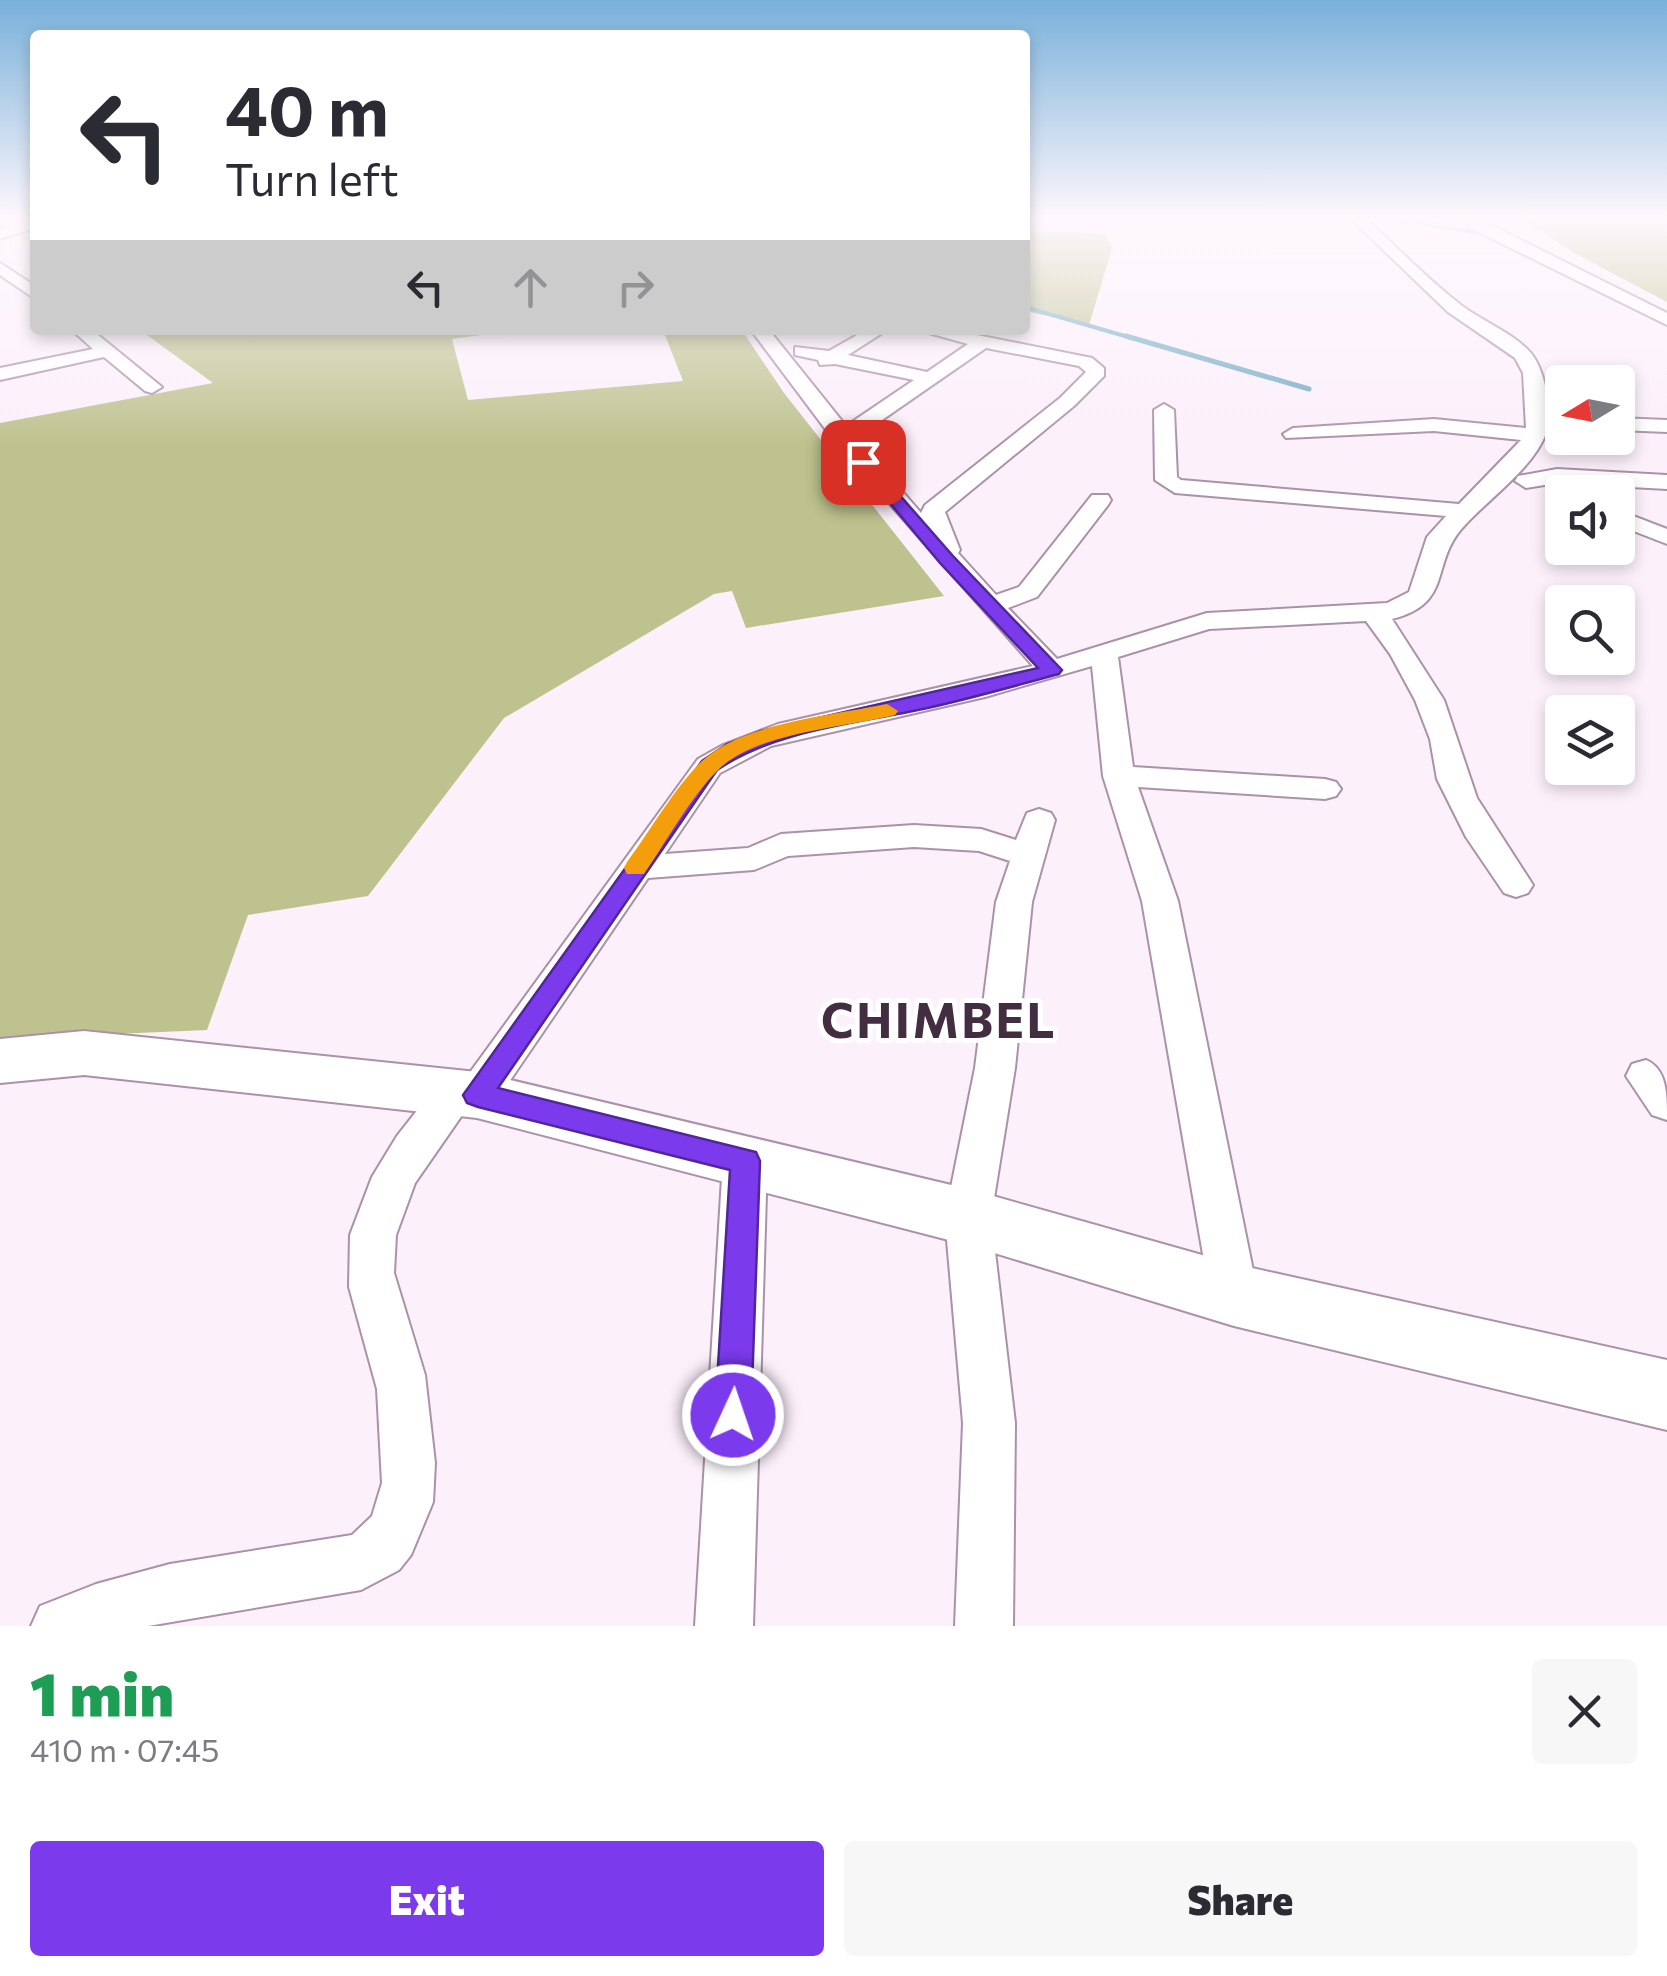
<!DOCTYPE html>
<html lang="en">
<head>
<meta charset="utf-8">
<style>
	:root { --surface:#fff; --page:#f7f7f7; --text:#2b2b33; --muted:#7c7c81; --accent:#7c3aed }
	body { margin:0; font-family:Commissioner,sans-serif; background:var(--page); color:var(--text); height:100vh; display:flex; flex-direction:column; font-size:38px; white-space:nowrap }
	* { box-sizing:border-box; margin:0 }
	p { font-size:32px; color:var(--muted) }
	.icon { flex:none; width:55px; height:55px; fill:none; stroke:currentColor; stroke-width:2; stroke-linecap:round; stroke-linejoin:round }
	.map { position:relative; height:1626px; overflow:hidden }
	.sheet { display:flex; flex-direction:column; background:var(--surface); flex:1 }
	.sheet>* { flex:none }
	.guide { position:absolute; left:30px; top:30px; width:1000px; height:305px; border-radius:10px; box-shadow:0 5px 15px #0003; background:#fff; color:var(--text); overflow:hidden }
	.needle { width:65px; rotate:260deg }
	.fabs { position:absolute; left:1545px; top:365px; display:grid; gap:20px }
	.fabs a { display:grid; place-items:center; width:90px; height:90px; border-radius:10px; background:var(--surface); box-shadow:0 5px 15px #0003; font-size:50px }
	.pin { position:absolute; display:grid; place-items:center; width:85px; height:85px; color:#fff; margin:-42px; border-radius:20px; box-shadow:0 5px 15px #0006 }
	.me { position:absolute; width:110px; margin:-55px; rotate:3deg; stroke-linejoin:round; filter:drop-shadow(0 0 8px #0008) }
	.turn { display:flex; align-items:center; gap:35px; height:210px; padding:0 30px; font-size:45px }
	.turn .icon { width:130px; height:130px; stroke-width:2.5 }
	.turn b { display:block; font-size:70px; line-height:85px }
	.lanes { display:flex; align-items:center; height:95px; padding:0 30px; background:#0003; justify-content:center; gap:50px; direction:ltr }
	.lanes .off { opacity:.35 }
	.round { display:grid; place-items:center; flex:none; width:105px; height:105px; border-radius:10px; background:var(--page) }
	.headline { display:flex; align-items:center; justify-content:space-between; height:170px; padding:0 30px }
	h1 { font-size:60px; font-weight:800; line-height:75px; color:#1e9e55 }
	.action { display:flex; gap:20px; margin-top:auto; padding:20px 30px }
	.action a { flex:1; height:115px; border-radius:10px; background:var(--accent); color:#fff; font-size:40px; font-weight:800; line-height:115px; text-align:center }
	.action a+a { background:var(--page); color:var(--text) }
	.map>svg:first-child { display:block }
	.forest { fill:#bec28e }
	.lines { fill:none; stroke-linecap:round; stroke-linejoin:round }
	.stream-far1 { stroke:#72abc4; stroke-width:4 }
	.stream { stroke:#72abc4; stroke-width:5 }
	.street-casing { stroke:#ab91a9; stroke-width:4 }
	.secondary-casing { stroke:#ab91a9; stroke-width:4 }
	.street { fill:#fff; fill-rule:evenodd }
	.secondary { fill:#fff; fill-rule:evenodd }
	.route { fill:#7c3aed; stroke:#51269a; stroke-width:2.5 }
	.slow { fill:#f59e0b }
	.labels { text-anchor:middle; stroke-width:10; stroke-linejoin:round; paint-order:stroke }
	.district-label { font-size:48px; font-weight:bold; letter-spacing:2.5px; fill:#432d41; stroke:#fff }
</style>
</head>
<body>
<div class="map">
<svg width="1667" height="1626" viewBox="0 0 1667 1626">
	<rect width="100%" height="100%" fill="#fcf0fb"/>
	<!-- forest -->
	<g class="forest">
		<polygon points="1521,218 1667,218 1667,302 1574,253"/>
		<polygon points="1025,231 1105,233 1112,248 1089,325 1025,311"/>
		<polygon points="140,330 517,330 452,339 468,400 683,381 663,330 743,332 784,393 944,596 746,628 732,591 714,594 504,718 368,896 248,915 207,1030 0,1039 0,423 213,383"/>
	</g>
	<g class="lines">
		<!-- stream-far1 -->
		<g class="stream-far1">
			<polyline points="1388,218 1493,235"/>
			<polyline points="1025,307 1135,339"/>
		</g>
		<!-- stream -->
		<polyline class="stream" points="1126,336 1309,389"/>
		<defs>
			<g id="street">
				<polygon points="0,218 35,222 35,228 0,239 0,230 12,226 0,224"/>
				<path d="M1350,218h15c32,29 62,61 96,87 21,16 52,28 69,47 15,17 23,60 16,81 -12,34 -56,65 -80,91 -38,38 -10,79 -74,95l52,81 33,98 56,87 -5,8 -12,4 -12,-4 -38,-56 -29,-58 -7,-40 -15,-39 -25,-46 -24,-33 -157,8 -91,28 15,110 192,12 11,3 5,7 -5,7 -11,3 -187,-12 40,114 80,394 -7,16 -17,6 -17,-6 -7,-16 -68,-394 -39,-125 -11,-110 -107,31 -214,49 -51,27 -55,81 83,-6 33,-14 133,-9 67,4 35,11 11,-27 12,-4 12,4 4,7 -23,82 -17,166 -24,149 24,206 -2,203h-58l8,-203 -18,-206 30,-149 21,-166 14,-41 -31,-10 -65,-4 -126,9 -34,14 -106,8 -156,229 -15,5 -10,-4 -52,75 -19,52 -2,38 31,102 10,88 -2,39 -22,53 -12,15 -38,20 -213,36h-117l9,-20 56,-22 74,-20 182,-29 20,-19 10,-33 -5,-94 -28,-102 1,-52 22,-58 25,-41 44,-56 15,-5 10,3 232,-319 25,-14 55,-21 255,-58 -198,-224 -84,-112h18l77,96 68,-46 -79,-16 -15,1 -2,-5 -23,-5v-8l34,4 37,-21h21l-39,25 79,17 41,-28 -50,-14h34l140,28 12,10v8l-30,30 -129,106 15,38 -2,3 38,42 23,-8 73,-92h16l3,5 -3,5 -71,92 -29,11 49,51 150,-46 180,-10 22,-11 18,-55 19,-21 -271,-23 -20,-13 -1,-70 10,-6 10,6 3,67 4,3 278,24 62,-64 -87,-9 -148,7 -3,-4 10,-6 141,-9 92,9 -3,-55 -8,-15 -67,-46zM986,348l93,18 7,6 -26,26 -135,107 -4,8 -65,-75z"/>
				<polygon points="1462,218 1477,218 1667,313 1667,325 1472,229"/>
				<polygon points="0,263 35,286 35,299 0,275"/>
				<polygon points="72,330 92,330 162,387 152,393 145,391 104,357 0,380 0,368 93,349"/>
				<polygon points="1618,418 1667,420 1667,432 1618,430"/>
				<polygon points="1557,469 1667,475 1667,489 1557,483 1526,488 1515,481 1518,476"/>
				<polygon points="1618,510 1667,529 1667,544 1618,525"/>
				<path d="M1646,1060c21,9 21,34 21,60l-15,-5 -26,-39 6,-12z"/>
				<polygon points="745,1142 760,1148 767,1161 753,1626 695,1626 723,1161 730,1148"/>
			</g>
			<polygon id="secondary" points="84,1031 477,1072 968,1189 1234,1264 1667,1360 1667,1430 1234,1326 968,1245 477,1118 84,1075 0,1083 0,1039"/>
		</defs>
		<!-- street casing -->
		<use href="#street" class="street-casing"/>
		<!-- secondary casing -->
		<use href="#secondary" class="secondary-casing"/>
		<!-- street -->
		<use href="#street" class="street"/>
		<!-- secondary -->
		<use href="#secondary" class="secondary"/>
	</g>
	<!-- sky -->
	<linearGradient id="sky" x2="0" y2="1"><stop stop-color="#79b0da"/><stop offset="0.49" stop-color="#fef8fd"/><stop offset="1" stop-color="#fef8fd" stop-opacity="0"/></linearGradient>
	<rect width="1667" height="446" fill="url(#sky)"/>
	<!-- route -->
	<path class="route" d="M858,459h10l85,97 109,114 -3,4c-45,12 -90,25 -136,35 -69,15 -147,21 -206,61l-219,318 258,64 4,9 -9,254 -5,13 -13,5 -12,-5 -6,-13 15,-245 -252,-63 -11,-4 -4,-8 239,-334 25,-17 34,-13 277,-63 -98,-105 -82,-98z"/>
	<!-- slow -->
	<path class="slow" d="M887,704l11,7 -3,4c-52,13 -140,17 -178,56 -27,27 -51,71 -73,103h-17l-3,-6 3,-6c23,-31 48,-75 75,-101 40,-38 132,-46 185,-57z"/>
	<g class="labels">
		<!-- district labels -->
		<g class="district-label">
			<text x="939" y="1038">CHIMBEL</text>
		</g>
	</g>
</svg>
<div class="fabs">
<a><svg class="needle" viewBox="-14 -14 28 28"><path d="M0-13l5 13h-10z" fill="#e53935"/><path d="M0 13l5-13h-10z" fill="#7c7c81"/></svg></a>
<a><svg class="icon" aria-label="sound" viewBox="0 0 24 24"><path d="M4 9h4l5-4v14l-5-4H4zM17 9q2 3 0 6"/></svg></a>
<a><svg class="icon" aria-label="search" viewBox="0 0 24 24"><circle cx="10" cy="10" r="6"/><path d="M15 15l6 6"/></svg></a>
<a><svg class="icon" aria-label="layers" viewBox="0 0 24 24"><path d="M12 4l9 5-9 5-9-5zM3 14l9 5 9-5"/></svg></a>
</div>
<div class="pin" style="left:863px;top:462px;background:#d93025"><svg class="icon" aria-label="arrive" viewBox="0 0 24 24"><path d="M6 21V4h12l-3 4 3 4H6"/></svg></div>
<svg class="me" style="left:733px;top:1415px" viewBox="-20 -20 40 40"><circle r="17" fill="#7c3aed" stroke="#fff" stroke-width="3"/><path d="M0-11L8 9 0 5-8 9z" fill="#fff"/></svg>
<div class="guide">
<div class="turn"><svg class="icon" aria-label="left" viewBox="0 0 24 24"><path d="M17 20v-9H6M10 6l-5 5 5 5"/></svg><div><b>40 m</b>Turn left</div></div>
<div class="lanes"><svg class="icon" aria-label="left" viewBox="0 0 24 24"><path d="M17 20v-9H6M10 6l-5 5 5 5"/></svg><svg class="icon off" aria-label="ahead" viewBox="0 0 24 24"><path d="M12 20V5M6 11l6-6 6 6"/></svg><svg class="icon off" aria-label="right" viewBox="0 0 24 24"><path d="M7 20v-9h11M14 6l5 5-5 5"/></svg></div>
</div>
</div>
<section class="sheet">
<div class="headline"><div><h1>1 min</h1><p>410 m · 07:45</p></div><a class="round"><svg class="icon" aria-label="close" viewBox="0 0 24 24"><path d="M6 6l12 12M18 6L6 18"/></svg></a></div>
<div class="action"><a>Exit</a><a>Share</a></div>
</section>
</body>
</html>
